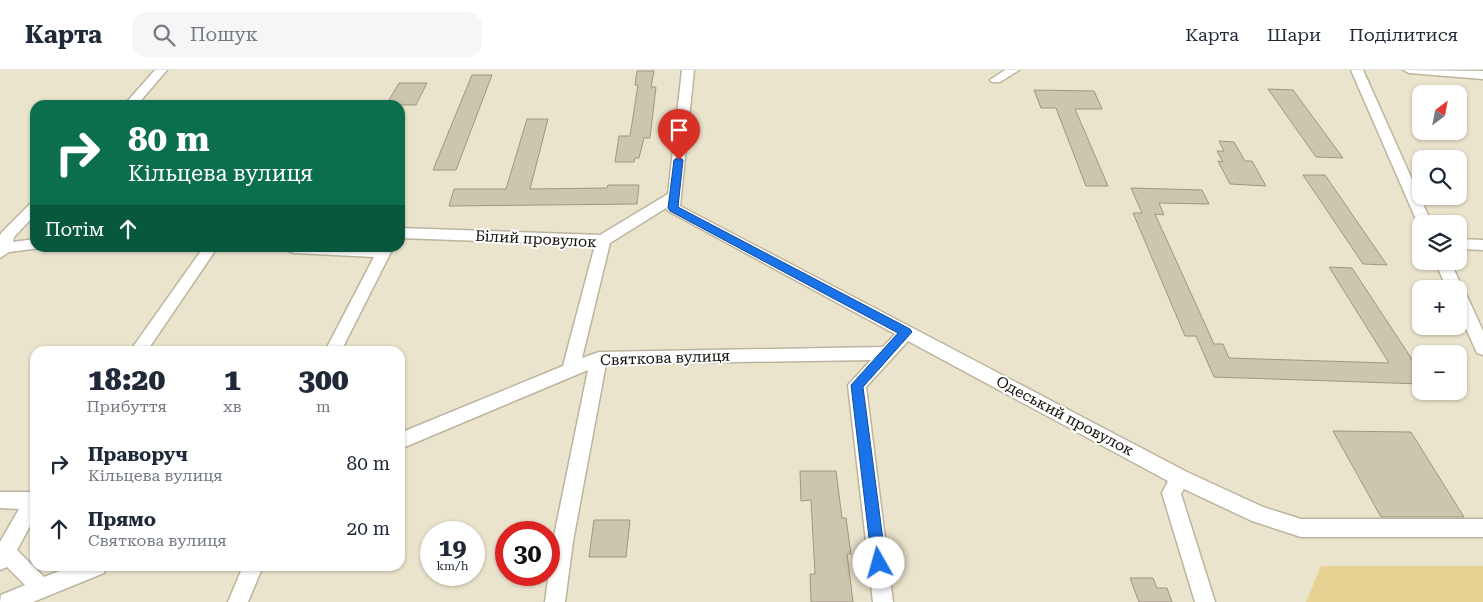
<!DOCTYPE html>
<html lang="uk">
<head>
<meta charset="utf-8">
<style>
	:root { --surface:#fff; --page:#f6f6f7; --text:#1f2937; --muted:#747a83; --line:#e0e1e3 }
	body { margin:0; font-family:"Roboto Serif",serif; background:var(--page); color:var(--text); height:100vh; display:flex; flex-direction:column; font-size:19px; white-space:nowrap }
	* { box-sizing:border-box; margin:0 }
	p { font-size:16px; color:var(--muted) }
	.icon { flex:none; width:28px; height:28px; fill:none; stroke:currentColor; stroke-width:2; stroke-linecap:round; stroke-linejoin:round }
	.map { position:relative; flex:1; overflow:hidden }
	.panel { position:absolute; left:30px; top:276px; width:375px; height:225px; display:flex; flex-direction:column; background:var(--surface); border-radius:15px; box-shadow:0 1px 4px #0004 }
	.panel>* { flex:none }
	.top-card { position:absolute; left:30px; top:30px; width:375px; height:152px; border-radius:15px; box-shadow:0 1px 4px #0004; background:#0b6e4f; color:#fff; overflow:hidden }
	.needle { width:32px; rotate:32deg }
	.tools { position:absolute; left:1412px; top:15px; display:grid; gap:10px }
	.tools a { display:grid; place-items:center; width:55px; height:55px; border-radius:10px; background:var(--surface); box-shadow:0 1px 4px #0004; font-size:25px }
	.speed { position:absolute; left:420px; top:451px; display:flex; gap:10px; font-size:25px; font-weight:700; text-align:center }
	.speed>* { display:grid; place-content:center; width:65px; height:65px; border-radius:50%; background:var(--surface); box-shadow:0 1px 4px #0004; line-height:1 }
	.speed small { font-size:12px; font-weight:400 }
	.speed .limit { border:8px solid #d22; background:#fff; color:#111 }
	.pin { position:absolute; display:grid; place-items:center; width:42px; height:42px; color:#fff; margin:-51px -21px; border-radius:50% 50% 50% 0; rotate:-45deg; box-shadow:0 0 5px #0007 }
	.pin .icon { rotate:45deg }
	.me { position:absolute; width:55px; margin:-28px; rotate:353deg; stroke-linejoin:round; filter:drop-shadow(0 0 4px #0008) }
	.turn { display:flex; align-items:center; gap:18px; height:105px; padding:0 15px; font-size:22px }
	.turn .icon { width:65px; height:65px; stroke-width:2.5 }
	.turn b { display:block; font-size:35px; line-height:42px }
	.then { display:flex; align-items:center; height:48px; padding:0 15px; background:#0003; gap:10px; font-size:19px }
	.eta { display:flex; justify-content:space-evenly; align-items:center; height:85px; text-align:center }
	.eta b { font-size:30px; font-weight:800; line-height:35px }
	ul { padding:0; list-style:none }
	li { display:flex; align-items:center; gap:15px; height:65px; padding:0 15px }
	li div { flex:1 }
	li b { display:block; font-size:19px }
	li em { font-style:normal }
	header { display:flex; align-items:center; gap:30px; box-sizing:border-box; height:70px; padding:0 25px; background:var(--surface); border-bottom:1px solid var(--line) }
	header strong { font-size:24px }
	nav { display:flex; gap:28px; margin-inline-start:auto; font-size:18px }
	.search { width:350px; height:45px; background:var(--page); display:flex; align-items:center; gap:12px; box-sizing:border-box; padding:0 18px; border-radius:15px; color:var(--muted); font-size:19px }
	.map>svg:first-child { display:block }
	.green { fill:#e8d293 }
	.building { fill:#cdc6af; stroke:#9e9781 }
	.lines { fill:none; stroke-linecap:round; stroke-linejoin:round }
	.minor-casing { stroke:#bcb49e; stroke-width:3 }
	.minor { fill:#fff; fill-rule:evenodd }
	.route { fill:#1a73e8; stroke:#114b97 }
	.labels { text-anchor:middle; stroke-width:4; stroke-linejoin:round; paint-order:stroke }
	.street-label { font-size:15px; fill:#110e07; stroke:#fff }
</style>
</head>
<body>
<header>
<strong>Карта</strong>
<div class="search"><svg class="icon" aria-label="search" viewBox="0 0 24 24"><circle cx="10" cy="10" r="6"/><path d="M15 15l6 6"/></svg>Пошук</div>
<nav><a>Карта</a><a>Шари</a><a>Поділитися</a></nav>
</header>
<div class="map">
<svg width="1483" height="532" viewBox="0 0 1483 532">
	<rect width="100%" height="100%" fill="#ebe4cd"/>
	<!-- green -->
	<polygon class="green" points="1321,496 1483,496 1483,532 1306,532"/>
	<!-- building -->
	<g class="building">
		<polygon points="637,1 654,1 651,17 656,17 650,68 644,68 639,88 635,88 634,92 615,92 619,66 630,66 638,15 635,15"/>
		<polygon points="472,5 492,5 456,100 433,100"/>
		<polygon points="399,13 427,13 416,35 386,35"/>
		<polygon points="1268,19 1293,20 1343,88 1316,87"/>
		<polygon points="1034,20 1094,21 1102,39 1075,39 1108,116 1086,116 1056,38 1041,38"/>
		<polygon points="527,49 548,49 530,119 607,118 608,115 639,115 637,134 449,136 454,119 506,119"/>
		<polygon points="1219,71 1234,72 1245,91 1252,91 1266,116 1230,114 1218,91 1223,92 1217,81 1224,81"/>
		<polygon points="1303,105 1325,105 1387,195 1363,194"/>
		<polygon points="1131,118 1202,120 1209,134 1159,133 1164,145 1155,144 1214,274 1223,274 1229,288 1389,293 1329,197 1352,198 1421,303 1421,314 1214,307 1196,266 1185,266 1133,143 1142,143"/>
		<polygon points="1333,361 1411,362 1464,447 1381,447"/>
		<polygon points="800,401 836,401 842,448 846,448 851,484 847,484 853,532 811,532 810,504 815,504 811,430 801,431"/>
		<polygon points="594,450 630,450 626,487 589,487"/>
		<polygon points="1130,508 1153,508 1157,518 1167,518 1172,532 1139,532"/>
	</g>
	<g class="lines">
		<defs>
			<g id="minor">
				<polygon points="155,0 167,0 137,35 124,35"/>
				<path d="M682,0h12l-14,136 507,266 76,35 38,12h182v18h-182l-49,-16 -68,-32 -3,5 34,108h-20l-33,-109 6,-12 -260,-140 -42,46 27,215h-20l-25,-217 23,-25 -265,4 -33,177 -8,61h-20l8,-61 35,-171 -188,79v-16l163,-67 32,-121 -195,-7v-10l200,7 68,-41zM666,138l2,3 227,123 -12,13 -284,5 -17,6 28,-115z"/>
				<polygon points="1005,0 1019,0 1000,12 992,12 990,10"/>
				<polygon points="1351,0 1363,0 1432,154 1421,154 1421,158 1418,154"/>
				<polygon points="1403,0 1483,1 1483,9 1409,3"/>
				<polygon points="35,132 35,145 14,167 13,172 35,169 35,178 40,178 9,182 0,188 0,165 2,162 30,134"/>
				<polygon points="1459,169 1483,170 1483,180 1459,179"/>
				<polygon points="203,178 217,178 147,281 130,281"/>
				<polygon points="288,178 393,178 341,281 325,281 374,187 295,183 290,182"/>
				<polygon points="1435,191 1450,191 1463,219 1461,221 1467,226 1483,261 1483,285 1477,283 1459,243 1459,219 1447,219"/>
				<polygon points="35,421 35,447 17,480 44,507 72,496 107,496 104,503 33,532 0,532 1,525 25,515 7,497 0,500 0,472 19,439 0,438 0,422 30,422"/>
				<polygon points="243,496 263,496 248,532 228,532"/>
			</g>
		</defs>
		<!-- minor casing -->
		<use href="#minor" class="minor-casing"/>
		<!-- minor -->
		<use href="#minor" class="minor"/>
	</g>
	<!-- route -->
	<polygon class="route" points="679,87 683,90 678,137 910,259 912,262 863,317 886,493 884,497 879,499 874,497 872,493 851,315 898,263 670,141 668,138 674,90"/>
	<g class="labels">
		<!-- street labels -->
		<g class="street-label">
			<text transform="translate(536 169) rotate(3)" y="5">Білий провулок</text>
			<text transform="translate(665 288) rotate(-2)" y="5">Святкова вулиця</text>
			<text transform="translate(1065 346) rotate(28)" y="5">Одеський провулок</text>
		</g>
	</g>
</svg>
<div class="tools">
<a><svg class="needle" viewBox="-14 -14 28 28"><path d="M0-13l5 13h-10z" fill="#e53935"/><path d="M0 13l5-13h-10z" fill="#747a83"/></svg></a>
<a><svg class="icon" aria-label="search" viewBox="0 0 24 24"><circle cx="10" cy="10" r="6"/><path d="M15 15l6 6"/></svg></a>
<a><svg class="icon" aria-label="layers" viewBox="0 0 24 24"><path d="M12 4l9 5-9 5-9-5zM3 14l9 5 9-5"/></svg></a>
<a>+</a>
<a>−</a>
</div>
<div class="speed"><div>19<small>km/h</small></div><div class="limit">30</div></div>
<div class="pin" style="left:679px;top:90px;background:#d93025"><svg class="icon" aria-label="arrive" viewBox="0 0 24 24"><path d="M6 21V4h12l-3 4 3 4H6"/></svg></div>
<svg class="me" style="left:879px;top:493px" viewBox="-20 -20 40 40"><circle r="19" fill="#fff"/><path d="M0-13L10 11 0 6-10 11z" fill="#1a73e8"/></svg>
<div class="top-card">
<div class="turn"><svg class="icon" aria-label="right" viewBox="0 0 24 24"><path d="M7 20v-9h11M14 6l5 5-5 5"/></svg><div><b>80 m</b>Кільцева вулиця</div></div>
<div class="then">Потім<svg class="icon" aria-label="ahead" viewBox="0 0 24 24"><path d="M12 20V5M6 11l6-6 6 6"/></svg></div>
</div>
<section class="panel">
<div class="eta">
<div><b>18:20</b><p>Прибуття</p></div>
<div><b>1</b><p>хв</p></div>
<div><b>300</b><p>m</p></div>
</div>
<ul>
<li><svg class="icon" aria-label="right" viewBox="0 0 24 24"><path d="M7 20v-9h11M14 6l5 5-5 5"/></svg><div><b>Праворуч</b><p>Кільцева вулиця</p></div><em>80 m</em></li>
<li><svg class="icon" aria-label="ahead" viewBox="0 0 24 24"><path d="M12 20V5M6 11l6-6 6 6"/></svg><div><b>Прямо</b><p>Святкова вулиця</p></div><em>20 m</em></li>
</ul>
</section>
</div>
</body>
</html>
